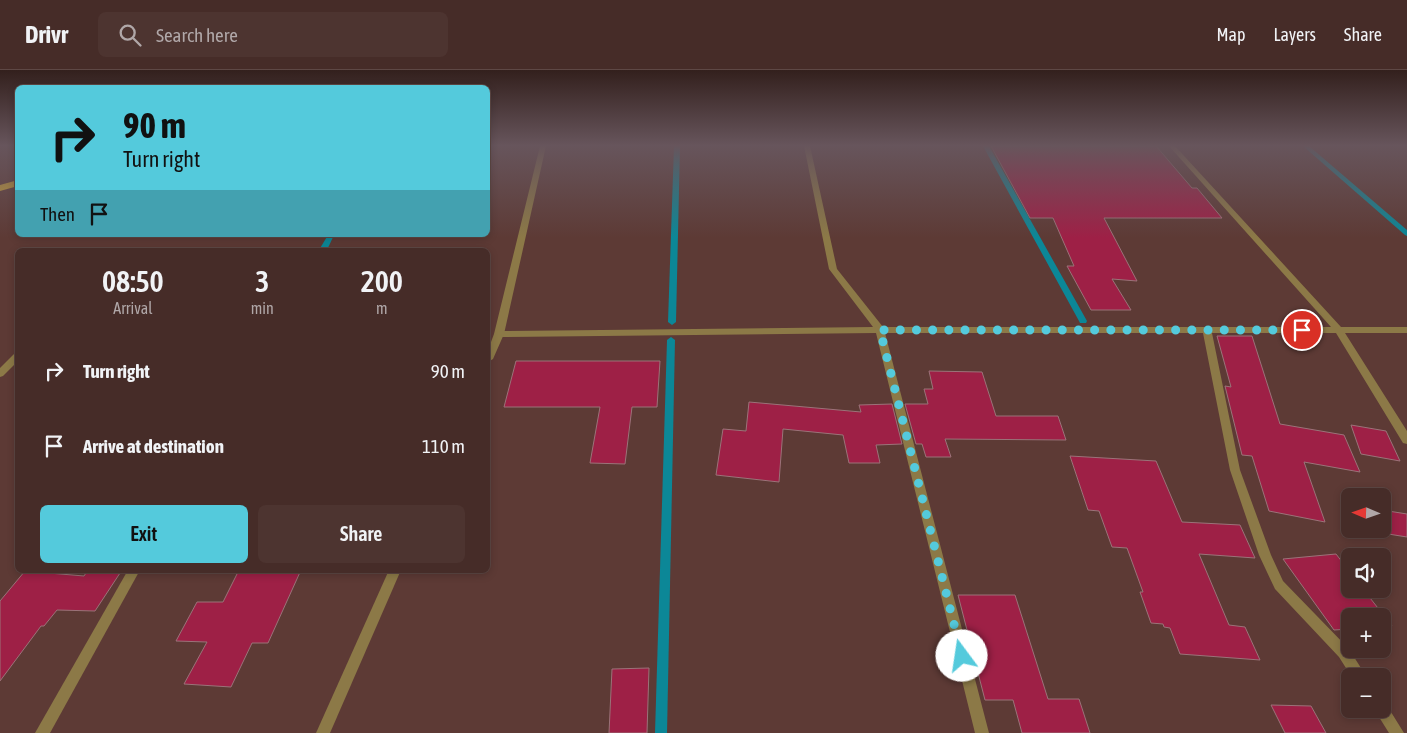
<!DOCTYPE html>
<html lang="en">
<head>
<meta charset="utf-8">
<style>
	:root { --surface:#462c28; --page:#4d3430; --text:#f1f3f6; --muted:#b0a7a8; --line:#5e4845; --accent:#54cadc }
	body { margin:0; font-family:"Asap Condensed",sans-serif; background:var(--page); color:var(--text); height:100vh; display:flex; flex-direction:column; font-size:19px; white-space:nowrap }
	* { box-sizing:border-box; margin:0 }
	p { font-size:16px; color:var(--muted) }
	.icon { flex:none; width:28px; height:28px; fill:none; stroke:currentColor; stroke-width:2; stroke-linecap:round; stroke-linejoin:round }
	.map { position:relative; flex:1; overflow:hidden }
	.side { position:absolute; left:15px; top:178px; width:475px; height:325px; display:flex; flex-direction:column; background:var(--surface); border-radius:8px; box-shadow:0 2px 8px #0003,0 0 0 1px var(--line) }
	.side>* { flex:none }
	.guide { position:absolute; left:15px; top:15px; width:475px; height:152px; border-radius:8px; box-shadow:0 2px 8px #0003,0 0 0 1px var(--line); background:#54cadc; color:#111; overflow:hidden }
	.needle { width:32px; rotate:272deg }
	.fabs { position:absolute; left:1341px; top:418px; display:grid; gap:10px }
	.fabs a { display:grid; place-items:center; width:50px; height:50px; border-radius:8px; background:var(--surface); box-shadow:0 2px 8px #0003,0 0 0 1px var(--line); font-size:25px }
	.pin { position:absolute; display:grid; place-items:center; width:42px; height:42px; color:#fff; margin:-21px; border:2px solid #fff; border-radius:50%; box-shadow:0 1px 5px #0007 }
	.me { position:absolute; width:55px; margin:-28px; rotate:346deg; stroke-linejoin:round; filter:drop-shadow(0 0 4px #0008) }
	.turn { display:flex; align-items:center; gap:18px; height:105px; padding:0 25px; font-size:22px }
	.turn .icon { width:65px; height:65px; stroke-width:2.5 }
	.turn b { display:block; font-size:35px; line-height:42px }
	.then { display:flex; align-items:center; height:48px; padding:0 25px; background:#0003; gap:10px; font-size:19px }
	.eta { display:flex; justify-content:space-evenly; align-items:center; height:85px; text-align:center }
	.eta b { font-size:30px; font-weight:600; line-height:35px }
	.button { display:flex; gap:10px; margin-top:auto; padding:10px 25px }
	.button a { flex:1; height:58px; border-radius:8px; background:var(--accent); color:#111; font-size:20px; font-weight:600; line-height:58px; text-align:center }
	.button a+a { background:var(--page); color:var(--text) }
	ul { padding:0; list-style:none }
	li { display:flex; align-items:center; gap:15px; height:75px; padding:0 25px }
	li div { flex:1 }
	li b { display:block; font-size:19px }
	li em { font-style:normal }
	header { display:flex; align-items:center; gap:30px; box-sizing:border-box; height:70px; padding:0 25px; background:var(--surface); border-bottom:1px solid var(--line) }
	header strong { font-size:24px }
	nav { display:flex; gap:28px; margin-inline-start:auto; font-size:18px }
	.search { width:350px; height:45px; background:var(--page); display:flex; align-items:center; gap:12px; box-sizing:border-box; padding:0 18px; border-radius:8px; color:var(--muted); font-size:19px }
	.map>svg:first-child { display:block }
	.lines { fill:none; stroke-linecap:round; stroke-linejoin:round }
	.stream { fill:#0c8797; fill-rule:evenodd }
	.building { fill:#9e2046; stroke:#9b7379 }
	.service { fill:#8c7947; fill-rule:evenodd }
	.minor { fill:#8c7947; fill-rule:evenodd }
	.tertiary { fill:#8c7947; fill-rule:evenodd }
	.primary { fill:#d2aa35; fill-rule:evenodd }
	.route { stroke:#54cadc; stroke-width:9; stroke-dasharray:0 16.2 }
</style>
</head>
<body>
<header>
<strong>Drivr</strong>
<div class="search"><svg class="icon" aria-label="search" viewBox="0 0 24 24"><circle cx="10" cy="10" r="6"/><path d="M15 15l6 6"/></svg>Search here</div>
<nav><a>Map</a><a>Layers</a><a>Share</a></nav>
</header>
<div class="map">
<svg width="1407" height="663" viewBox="0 0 1407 663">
	<rect width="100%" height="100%" fill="#5d3a35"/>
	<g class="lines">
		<!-- stream -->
		<g class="stream">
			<polygon points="674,76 680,76 676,252 672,255 668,252"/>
			<polygon points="983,76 989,76 1087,251 1086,253 1080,253 1079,251"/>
			<polygon points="1303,76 1309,76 1407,160 1407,166 1405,165"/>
			<polygon points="328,165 334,165 327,180 319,180"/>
			<polygon points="671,267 675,270 667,663 655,663 667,270"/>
		</g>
	</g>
	<!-- building -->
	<g class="building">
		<polygon points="991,76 1156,76 1192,118 1197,118 1222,148 1104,148 1137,211 1112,209 1131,240 1091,240 1067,196 1074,196 1053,148 1030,148"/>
		<polygon points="1217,266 1252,266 1280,354 1344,365 1360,402 1304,392 1325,452 1269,441 1252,386 1242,385 1225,316 1231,317"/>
		<polygon points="516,291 660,291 657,337 632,337 625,394 590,393 600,337 504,337"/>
		<polygon points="929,301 982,302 996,346 1058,346 1066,370 945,369 951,387 926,387 922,374 916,374 905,334 928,334 924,319 933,319"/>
		<polygon points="749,332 861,342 859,335 892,334 902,374 876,375 880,393 849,393 843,365 783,359 779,412 716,405 723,359 746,361"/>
		<polygon points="1351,355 1386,361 1400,391 1361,384"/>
		<polygon points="1070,386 1156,391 1182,452 1240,455 1255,488 1199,484 1229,555 1245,557 1260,590 1180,584 1170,558 1164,557 1163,554 1151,553 1140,522 1143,522 1127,478 1112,477 1099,441 1088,440"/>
		<polygon points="1382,440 1407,444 1407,467 1382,463"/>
		<polygon points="1336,484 1350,502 1350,519 1363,519 1392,556 1382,557 1382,546 1350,546 1350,559 1334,560 1283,489"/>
		<polygon points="88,500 122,500 95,541 57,540 44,556 41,556 0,611 0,531 25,501 84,506"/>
		<polygon points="239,500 301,500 268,573 252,573 231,617 184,614 207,572 176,571 197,532 223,532"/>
		<polygon points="958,525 1015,525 1048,629 1079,629 1090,663 1022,663 1013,630 985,630"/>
		<polygon points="649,598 647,663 609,663 612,599"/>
		<polygon points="1271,635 1311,636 1326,663 1285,663"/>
	</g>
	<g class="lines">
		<!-- service -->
		<polygon class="service" points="128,500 140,500 50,663 35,663"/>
		<!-- minor -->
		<g class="minor">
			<polygon points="804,76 810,76 837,199 883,257 1331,257 1169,76 1175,76 1341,257 1407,257 1407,263 1345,263 1407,361 1407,374 1403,373 1336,263 1212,263 1240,400 1271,485 1283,511 1349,579 1366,606 1351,606 1339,587 1275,519 1259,485 1230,400 1203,263 885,263 989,663 975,663 876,263 499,267 494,264 499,261 873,257 829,199"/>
			<polygon points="18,282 18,291 3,306 0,307 0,298 15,283"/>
			<polygon points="1382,633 1386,634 1404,663 1389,663 1374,639 1382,639"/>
		</g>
		<!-- tertiary -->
		<g class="tertiary">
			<polygon points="540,76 546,76 504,264 493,289 488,292 488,280 494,264"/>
			<polygon points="389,500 401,500 330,663 316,663"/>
		</g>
		<!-- primary -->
		<polygon class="primary" points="18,110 18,116 0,121 0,115"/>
	</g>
	<!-- sky -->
	<linearGradient id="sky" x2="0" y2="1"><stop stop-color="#33201d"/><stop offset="0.45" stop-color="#67555c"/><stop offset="1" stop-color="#67555c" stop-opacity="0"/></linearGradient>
	<rect width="1407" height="168" fill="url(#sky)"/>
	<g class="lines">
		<!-- route -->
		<polyline class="route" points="962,586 880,260 1302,260"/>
	</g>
</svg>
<div class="fabs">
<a><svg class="needle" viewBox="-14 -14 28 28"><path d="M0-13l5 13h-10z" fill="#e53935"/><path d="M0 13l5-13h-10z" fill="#b0a7a8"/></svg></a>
<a><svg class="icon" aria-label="sound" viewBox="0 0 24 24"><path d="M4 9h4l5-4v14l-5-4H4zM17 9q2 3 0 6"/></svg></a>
<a>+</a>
<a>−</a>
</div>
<div class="pin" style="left:1302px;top:260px;background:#d93025"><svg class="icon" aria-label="arrive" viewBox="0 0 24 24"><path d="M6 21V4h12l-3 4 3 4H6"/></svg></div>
<svg class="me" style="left:962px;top:586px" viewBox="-20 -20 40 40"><circle r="19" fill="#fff"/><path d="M0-13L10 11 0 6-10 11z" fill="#54cadc"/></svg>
<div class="guide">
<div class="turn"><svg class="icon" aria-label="right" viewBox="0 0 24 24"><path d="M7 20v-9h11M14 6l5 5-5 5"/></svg><div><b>90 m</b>Turn right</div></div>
<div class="then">Then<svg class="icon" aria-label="arrive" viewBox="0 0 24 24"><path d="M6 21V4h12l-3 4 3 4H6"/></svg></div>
</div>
<section class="side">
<div class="eta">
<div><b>08:50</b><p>Arrival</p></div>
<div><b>3</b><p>min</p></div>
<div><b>200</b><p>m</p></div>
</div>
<ul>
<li><svg class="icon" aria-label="right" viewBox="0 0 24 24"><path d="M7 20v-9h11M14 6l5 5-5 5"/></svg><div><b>Turn right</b></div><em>90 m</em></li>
<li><svg class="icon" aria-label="arrive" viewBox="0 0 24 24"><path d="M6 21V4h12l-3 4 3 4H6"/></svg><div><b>Arrive at destination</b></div><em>110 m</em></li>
</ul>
<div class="button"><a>Exit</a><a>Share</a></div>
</section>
</div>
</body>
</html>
